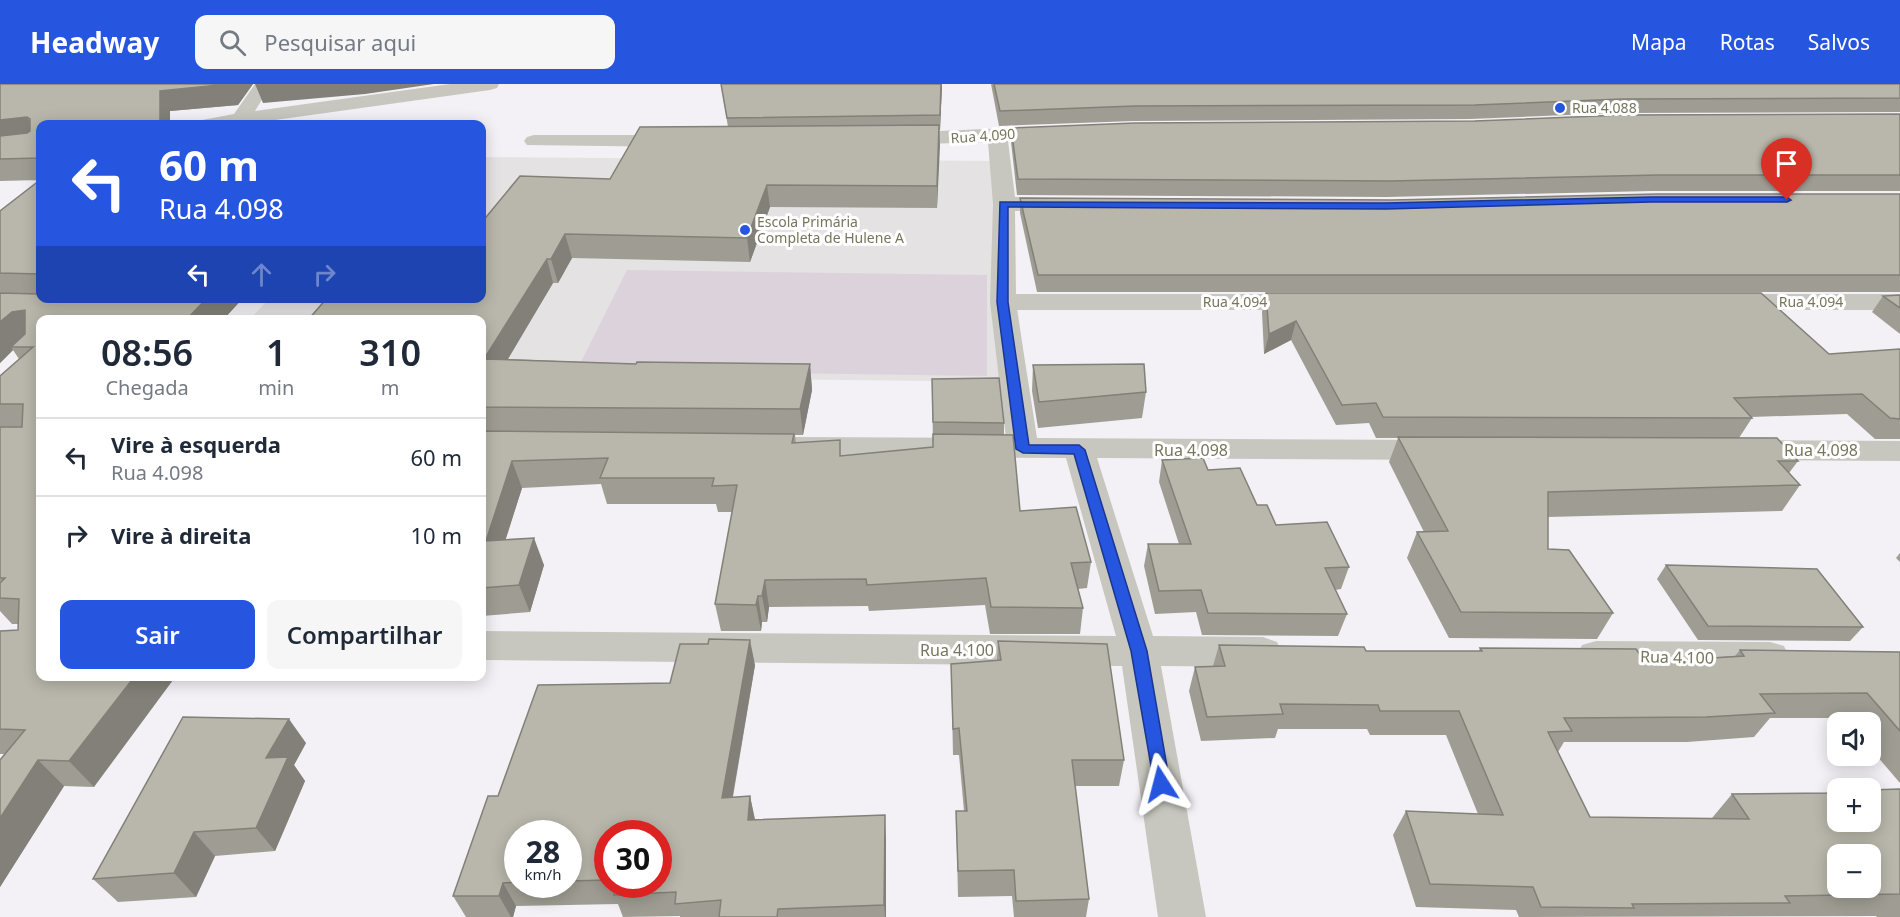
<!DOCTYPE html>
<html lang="pt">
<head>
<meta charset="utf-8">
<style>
	:root { --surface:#fff; --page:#f6f6f7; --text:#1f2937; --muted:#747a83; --line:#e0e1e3; --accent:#2655df }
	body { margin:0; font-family:"Noto Sans",sans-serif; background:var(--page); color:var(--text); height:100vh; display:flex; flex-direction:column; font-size:22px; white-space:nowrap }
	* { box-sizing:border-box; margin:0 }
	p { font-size:20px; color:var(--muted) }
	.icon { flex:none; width:33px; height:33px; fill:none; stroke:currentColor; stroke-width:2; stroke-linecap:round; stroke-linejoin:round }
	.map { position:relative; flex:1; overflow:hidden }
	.panel { position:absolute; left:36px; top:231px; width:450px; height:366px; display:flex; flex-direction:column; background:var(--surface); border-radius:12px; box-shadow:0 3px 15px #0003 }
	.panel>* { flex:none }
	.top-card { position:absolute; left:36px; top:36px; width:450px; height:183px; border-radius:12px; box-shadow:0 3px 15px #0003; background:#2655df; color:#fff; overflow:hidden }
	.controls { position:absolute; left:1827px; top:628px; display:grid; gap:12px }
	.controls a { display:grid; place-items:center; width:54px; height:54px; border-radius:12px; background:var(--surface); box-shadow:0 3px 15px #0003; font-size:30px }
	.speed { position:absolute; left:504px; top:736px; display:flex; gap:12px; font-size:30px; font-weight:700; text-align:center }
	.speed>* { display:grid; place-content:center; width:78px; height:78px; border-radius:50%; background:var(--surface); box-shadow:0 3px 15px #0003; line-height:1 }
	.speed small { font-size:15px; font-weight:400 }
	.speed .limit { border:9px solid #d22; background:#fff; color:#111 }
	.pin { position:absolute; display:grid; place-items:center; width:51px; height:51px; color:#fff; margin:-62px -26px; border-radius:50% 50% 50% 0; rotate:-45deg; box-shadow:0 0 6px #0007 }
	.pin .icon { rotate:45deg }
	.me { position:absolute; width:66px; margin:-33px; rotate:351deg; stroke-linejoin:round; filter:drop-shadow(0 0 4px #0008) }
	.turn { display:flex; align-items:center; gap:21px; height:126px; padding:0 24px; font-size:27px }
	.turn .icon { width:78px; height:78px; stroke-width:2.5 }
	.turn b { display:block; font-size:42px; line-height:51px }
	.lanes { display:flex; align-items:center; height:57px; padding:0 24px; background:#0003; justify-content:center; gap:30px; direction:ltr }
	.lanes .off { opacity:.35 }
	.eta { display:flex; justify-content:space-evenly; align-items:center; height:102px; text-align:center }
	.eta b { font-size:36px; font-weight:600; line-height:42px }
	.cta { display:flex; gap:12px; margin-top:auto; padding:12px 24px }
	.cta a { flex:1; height:69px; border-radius:12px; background:var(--accent); color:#fff; font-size:24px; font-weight:600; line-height:69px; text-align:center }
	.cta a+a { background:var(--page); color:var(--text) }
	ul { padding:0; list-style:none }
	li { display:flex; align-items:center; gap:18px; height:78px; padding:0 24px; border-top:2px solid var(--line) }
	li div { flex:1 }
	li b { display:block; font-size:22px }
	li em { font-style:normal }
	header { display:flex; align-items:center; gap:36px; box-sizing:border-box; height:84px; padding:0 30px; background:var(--accent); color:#fff }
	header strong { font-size:28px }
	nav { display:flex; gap:33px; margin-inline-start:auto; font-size:21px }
	.search { width:420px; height:54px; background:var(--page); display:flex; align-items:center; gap:15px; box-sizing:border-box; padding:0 21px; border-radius:12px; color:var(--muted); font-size:22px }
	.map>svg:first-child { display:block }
	.built { fill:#e4e2e2 }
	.green { fill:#dcd2db }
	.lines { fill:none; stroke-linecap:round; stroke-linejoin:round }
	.minor { fill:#c7c7c0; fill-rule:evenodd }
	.wall { fill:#9f9d93; fill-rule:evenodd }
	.shaded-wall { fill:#828078 }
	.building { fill:#b9b7ab; stroke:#828078; stroke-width:1.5; fill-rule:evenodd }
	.route { fill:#2655df; stroke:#193791; stroke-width:1.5 }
	.poi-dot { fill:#2655df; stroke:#fff; stroke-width:2 }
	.labels { text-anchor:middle; stroke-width:6; stroke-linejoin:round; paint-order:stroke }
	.far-poi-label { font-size:14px; fill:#77755c; stroke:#fff; text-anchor:start }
	.far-street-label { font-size:14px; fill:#77755c; stroke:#fff }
	.street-label { font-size:16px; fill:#77755c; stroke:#fff }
</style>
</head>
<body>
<header>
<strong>Headway</strong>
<div class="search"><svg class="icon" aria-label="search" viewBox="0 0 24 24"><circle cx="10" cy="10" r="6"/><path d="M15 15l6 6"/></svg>Pesquisar aqui</div>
<nav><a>Mapa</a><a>Rotas</a><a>Salvos</a></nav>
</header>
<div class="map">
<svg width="1900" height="833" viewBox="0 0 1900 833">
	<rect width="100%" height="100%" fill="#f3f1f5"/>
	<!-- built -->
	<polygon class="built" points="482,73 999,77 1027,298 482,292 482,236 249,236 269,215 482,214"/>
	<!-- green -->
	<polygon class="green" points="627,186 987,191 987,292 577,286"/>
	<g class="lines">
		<!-- minor -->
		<g class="minor">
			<polygon points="255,0 276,0 263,14 255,27 450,0 499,0 497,4 490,6 247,40 199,40 202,36 234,30"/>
			<polygon points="1055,42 1062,44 1065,48 1062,52 1008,57 1015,113 1072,115 1075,120 1072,125 1015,127 1016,210 1310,210 1319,212 1323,218 1319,224 1310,226 1017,226 1037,354 1439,356 1450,359 1455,366 1450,373 1439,376 1097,374 1153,552 1263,553 1277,558 1282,568 1277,578 1263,583 1161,582 1206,833 1158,833 1122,582 482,576 482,547 1116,552 1066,374 795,373 784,370 779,363 784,356 795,353 1006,354 990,218 993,120 988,58 894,61 887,59 884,55 887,51 894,49"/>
			<polygon points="534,51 678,51 685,53 688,57 685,61 678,63 527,61 524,57 527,53"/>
			<polygon points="1728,210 1900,210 1900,226 1728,226 1719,224 1715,218 1719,212"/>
			<polygon points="1743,356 1900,357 1900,377 1743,376 1732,373 1727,366 1732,359"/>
			<polygon points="1596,557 1770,558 1784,562 1789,573 1784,584 1770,588 1596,587 1582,583 1577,572 1582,561"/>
		</g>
	</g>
	<!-- wall -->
	<g class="wall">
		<polygon points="0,0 253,0 238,21 170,27 170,40 40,40 40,214 243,214 223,236 40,236 94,703 64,702 0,803 0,676 4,670 0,670 0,547 18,546 18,540 12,540 0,527 0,292 19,275 13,266 0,279 0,127 40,96 0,97"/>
		<polygon points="721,0 942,0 940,46 939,46 937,124 770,123 750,178 572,174 558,199 553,199 508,275 636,280 810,280 812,306 803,351 795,351 796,359 841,372 933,363 932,295 1004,339 1004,351 1020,427 1091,478 1087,504 1078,505 1083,524 1080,550 990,550 985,521 869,527 868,522 769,523 767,538 762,538 761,547 721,547 715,520 733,428 718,428 716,420 607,420 601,400 522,404 505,456 544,481 530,528 482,532 482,236 610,95 728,43"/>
		<polygon points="991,0 1900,0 1900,28 1616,29 1470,35 1133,37 999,42"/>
		<polygon points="1900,30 1900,107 1651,107 1386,113 1017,111 1011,58 1011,44"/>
		<polygon points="1900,110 1900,208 1037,208 1020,129 1020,114 1391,116"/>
		<polygon points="1266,209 1829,270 1900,265 1900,355 1875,355 1847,330 1751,333 1752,334 1739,354 1798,377 1789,389 1800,401 1782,427 1548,433 1548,465 1613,529 1597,555 1449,554 1407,474 1417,448 1424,448 1389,378 1398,354 1376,354 1369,339 1336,341 1291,256 1264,270 1262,228"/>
		<polygon points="1900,211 1900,250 1872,228 1883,212"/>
		<polygon points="1033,281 1146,308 1142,334 1038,344 1032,307"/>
		<polygon points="1162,376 1208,386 1257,421 1276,441 1349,483 1341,505 1335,506 1347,530 1338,552 1202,551 1196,528 1155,530 1144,482 1148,460 1179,460 1159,398"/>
		<polygon points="1900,469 1900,478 1896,474"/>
		<polygon points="1666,481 1863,543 1850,557 1698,556 1657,495"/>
		<polygon points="998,557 1124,676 1119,702 1075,702 1089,815 1086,833 1014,833 1012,812 958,813 956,727 964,727 959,671 953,671 951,580 997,576"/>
		<polygon points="1219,561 1366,567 1479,567 1480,564 1645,578 1735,572 1740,566 1900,568 1900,699 1870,664 1870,639 1849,639 1844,634 1770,634 1754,653 1687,658 1564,658 1558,668 1590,733 1712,735 1712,734 1732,710 1825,710 1829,706 1900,705 1900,833 1877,833 1876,832 1519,833 1516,826 1416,823 1393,751 1406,727 1478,730 1446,651 1370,651 1367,645 1278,645 1275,654 1201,657 1189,607 1195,583 1213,582"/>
		<path d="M755,581l-22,132 17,-1 5,23 131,20v78h-206v-1l-57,1 -5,-13 -102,2 -3,11h-47l-13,-21 45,-100zM518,750h50v51h-50zM608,750l50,51h-50z"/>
		<polygon points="306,659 294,681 305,697 275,767 215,772 196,813 118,818 93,795"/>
	</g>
	<!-- shaded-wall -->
	<g class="shaded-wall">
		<polygon points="229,0 253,0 238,21 170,27 170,40 160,40 160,7"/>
		<polygon points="255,0 434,0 365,10 263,19"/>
		<polygon points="941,0 942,0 940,46 940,31"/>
		<polygon points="27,33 40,54 0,59 0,36"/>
		<polygon points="939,41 940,62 937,124 937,102"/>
		<polygon points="767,101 770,123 750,178 747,154"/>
		<polygon points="565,150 572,174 558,199 551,175"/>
		<polygon points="547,175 553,199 493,300 484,275"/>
		<polygon points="207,214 243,214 223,236 186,236"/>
		<polygon points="25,226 28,252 11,263 13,266 0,279 0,238 12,228"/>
		<polygon points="1296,237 1291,256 1264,270 1269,250"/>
		<polygon points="810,280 812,306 803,351 800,325"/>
		<polygon points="512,377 522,404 497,483 486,457"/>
		<polygon points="534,454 544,481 530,528 519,501"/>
		<polygon points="765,496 769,523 767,538 762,512"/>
		<polygon points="758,512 762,538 761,547 756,521"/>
		<polygon points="750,556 755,581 728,739 722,714"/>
		<polygon points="135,592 176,592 94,703 69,677"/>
		<polygon points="289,635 306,659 294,681 305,697 275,767 256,744 266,674"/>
		<polygon points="38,676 64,702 0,803 0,734"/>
		<polygon points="750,712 755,737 748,736"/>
		<polygon points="885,731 886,755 886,833 885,833 884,821"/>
		<polygon points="194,748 215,772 196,813 174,789"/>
		<polygon points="503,799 516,822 513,833 511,833 499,812"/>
	</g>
	<!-- building -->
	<g class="building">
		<polygon points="0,0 229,0 160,7 160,40 40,40 40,74 0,75 0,52 27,49 30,47 30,35 27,33 0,36"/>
		<polygon points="721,0 941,0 940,31 727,34"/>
		<polygon points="994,0 1900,0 1900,14 1622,15 1475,21 1135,22 1000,27"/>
		<polygon points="1900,30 1900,91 1658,91 1390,97 1018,95 1011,44 1135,39 1475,37 1622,31"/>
		<polygon points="939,41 937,102 767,101 747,154 565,150 551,175 547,175 484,275 636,280 637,278 810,280 800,325 482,323 482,236 308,236 327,214 482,214 482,138 520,92 610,95 640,43"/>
		<polygon points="40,96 40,190 0,189 0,127"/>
		<polygon points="1658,110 1900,110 1900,191 1038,191 1020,114 1391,116"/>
		<polygon points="0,209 40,210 40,214 207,214 186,236 40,236 40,592 135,592 69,677 38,676 0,734 0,676 25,646 0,645 0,547 18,546 19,515 0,514 0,499 5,494 0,494 0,343 22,343 23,320 0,320 0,292 33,263 11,263 25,250 25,226 12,228 0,238"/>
		<polygon points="1266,209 1761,209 1829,270 1900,265 1900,335 1890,334 1862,310 1734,314 1752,334 1383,333 1376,319 1342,321 1296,237 1269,250"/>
		<polygon points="1900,211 1900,224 1883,212"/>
		<polygon points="1144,280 1146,308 1039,318 1033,281"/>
		<polygon points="999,294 1004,339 933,338 932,295"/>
		<polygon points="482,347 794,350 792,359 840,356 840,372 933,363 933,350 1013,351 1020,427 1076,423 1091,478 1071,479 1083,524 991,523 986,494 867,501 866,495 765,496 762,512 758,512 756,521 715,520 737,401 712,402 714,394 600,394 608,374 512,377 486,457 534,454 519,501 482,504"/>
		<polygon points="1398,353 1777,354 1798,377 1778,377 1800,401 1548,408 1548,465 1569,466 1613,529 1461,528 1417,448 1448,447"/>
		<polygon points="1203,374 1208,386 1240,384 1257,421 1267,421 1276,441 1327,438 1349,483 1325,484 1347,530 1208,529 1201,506 1159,507 1148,460 1191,460 1162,376"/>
		<polygon points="1666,481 1817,485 1863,543 1708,542"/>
		<polygon points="709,555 750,556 722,714 750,712 748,736 885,731 884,821 778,825 777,833 719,833 721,816 675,820 676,808 614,811 616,801 658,801 658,750 608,750 608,796 568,797 568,750 518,750 518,798 503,799 499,812 453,812 488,712 498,712 538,601 670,599 680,560 708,560"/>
		<polygon points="998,557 1107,560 1124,676 1072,676 1089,815 1016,817 1014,786 958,787 956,727 967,727 959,644 953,645 951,580 1001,576"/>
		<path d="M1219,561l145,2 2,4h116l-2,-3 156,1 9,13 99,-6 -4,-6 160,2v79l-33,-38 -107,1 15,19 -69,4 -142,1 8,13 -24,1 42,85 159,2 -17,-25 100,-1 -3,-3h9v32h32v-32l30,-1v105l-115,2 5,7 -158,1 2,4 -93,-1 -8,-20 -103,-3 -24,-73 97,4 -44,-104h-79l-2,-6 -98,-1 3,10 -76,3 -12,-50 30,-1zM1838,771h32v33h-32z"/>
		<polygon points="183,633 289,635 266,674 288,673 256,744 194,748 174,789 93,795"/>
	</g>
	<!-- route -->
	<polygon class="route" points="1651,113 1787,113 1791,116 1787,118 1651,118 1386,125 1008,123 1008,218 1029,361 1079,361 1085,366 1147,567 1170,700 1167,705 1161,708 1155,705 1131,567 1074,370 1023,369 1016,365 997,218 1000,118 1386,119"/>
	<!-- markers -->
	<g class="poi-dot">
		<circle cx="1560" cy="24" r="6"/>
		<circle cx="745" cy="146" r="6"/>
	</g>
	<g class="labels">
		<!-- far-poi labels -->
		<g class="far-poi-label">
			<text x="1572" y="29">Rua 4.088</text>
			<text x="757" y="143">Escola Primária<tspan x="757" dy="16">Completa de Hulene A</tspan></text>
		</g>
		<!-- far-street labels -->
		<g class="far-street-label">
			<text transform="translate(983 52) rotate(-4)" y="5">Rua 4.090</text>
			<text x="1235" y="223">Rua 4.094</text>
			<text x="1811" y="223">Rua 4.094</text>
		</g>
		<!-- street labels -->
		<g class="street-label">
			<text x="1191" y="372">Rua 4.098</text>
			<text x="1821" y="372">Rua 4.098</text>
			<text x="957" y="572">Rua 4.100</text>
			<text transform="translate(1677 573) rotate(1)" y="6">Rua 4.100</text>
		</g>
	</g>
</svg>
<div class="controls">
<a><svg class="icon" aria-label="sound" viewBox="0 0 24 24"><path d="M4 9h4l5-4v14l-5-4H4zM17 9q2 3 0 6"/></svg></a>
<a>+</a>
<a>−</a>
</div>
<div class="speed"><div>28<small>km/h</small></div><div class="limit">30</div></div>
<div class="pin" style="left:1787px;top:116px;background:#d93025"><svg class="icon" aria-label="arrive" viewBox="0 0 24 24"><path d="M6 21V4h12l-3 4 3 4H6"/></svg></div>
<svg class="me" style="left:1161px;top:700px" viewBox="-20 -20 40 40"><path d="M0-17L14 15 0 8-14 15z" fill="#2655df" stroke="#fff" stroke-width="4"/></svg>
<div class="top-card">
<div class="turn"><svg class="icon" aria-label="left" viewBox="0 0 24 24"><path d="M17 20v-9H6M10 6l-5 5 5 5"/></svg><div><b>60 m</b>Rua 4.098</div></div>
<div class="lanes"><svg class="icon" aria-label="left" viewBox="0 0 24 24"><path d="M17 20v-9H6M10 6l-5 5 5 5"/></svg><svg class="icon off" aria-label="ahead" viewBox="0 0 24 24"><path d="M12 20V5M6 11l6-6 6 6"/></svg><svg class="icon off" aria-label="right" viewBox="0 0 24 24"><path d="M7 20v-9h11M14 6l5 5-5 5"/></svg></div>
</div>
<section class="panel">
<div class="eta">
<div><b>08:56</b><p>Chegada</p></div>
<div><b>1</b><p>min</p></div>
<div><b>310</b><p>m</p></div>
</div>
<ul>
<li><svg class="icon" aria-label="left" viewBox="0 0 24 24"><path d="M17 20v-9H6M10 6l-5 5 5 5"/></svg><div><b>Vire à esquerda</b><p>Rua 4.098</p></div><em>60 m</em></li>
<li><svg class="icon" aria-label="right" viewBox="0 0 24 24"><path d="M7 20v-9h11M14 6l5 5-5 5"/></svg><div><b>Vire à direita</b></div><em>10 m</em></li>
</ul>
<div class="cta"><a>Sair</a><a>Compartilhar</a></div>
</section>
</div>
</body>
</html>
